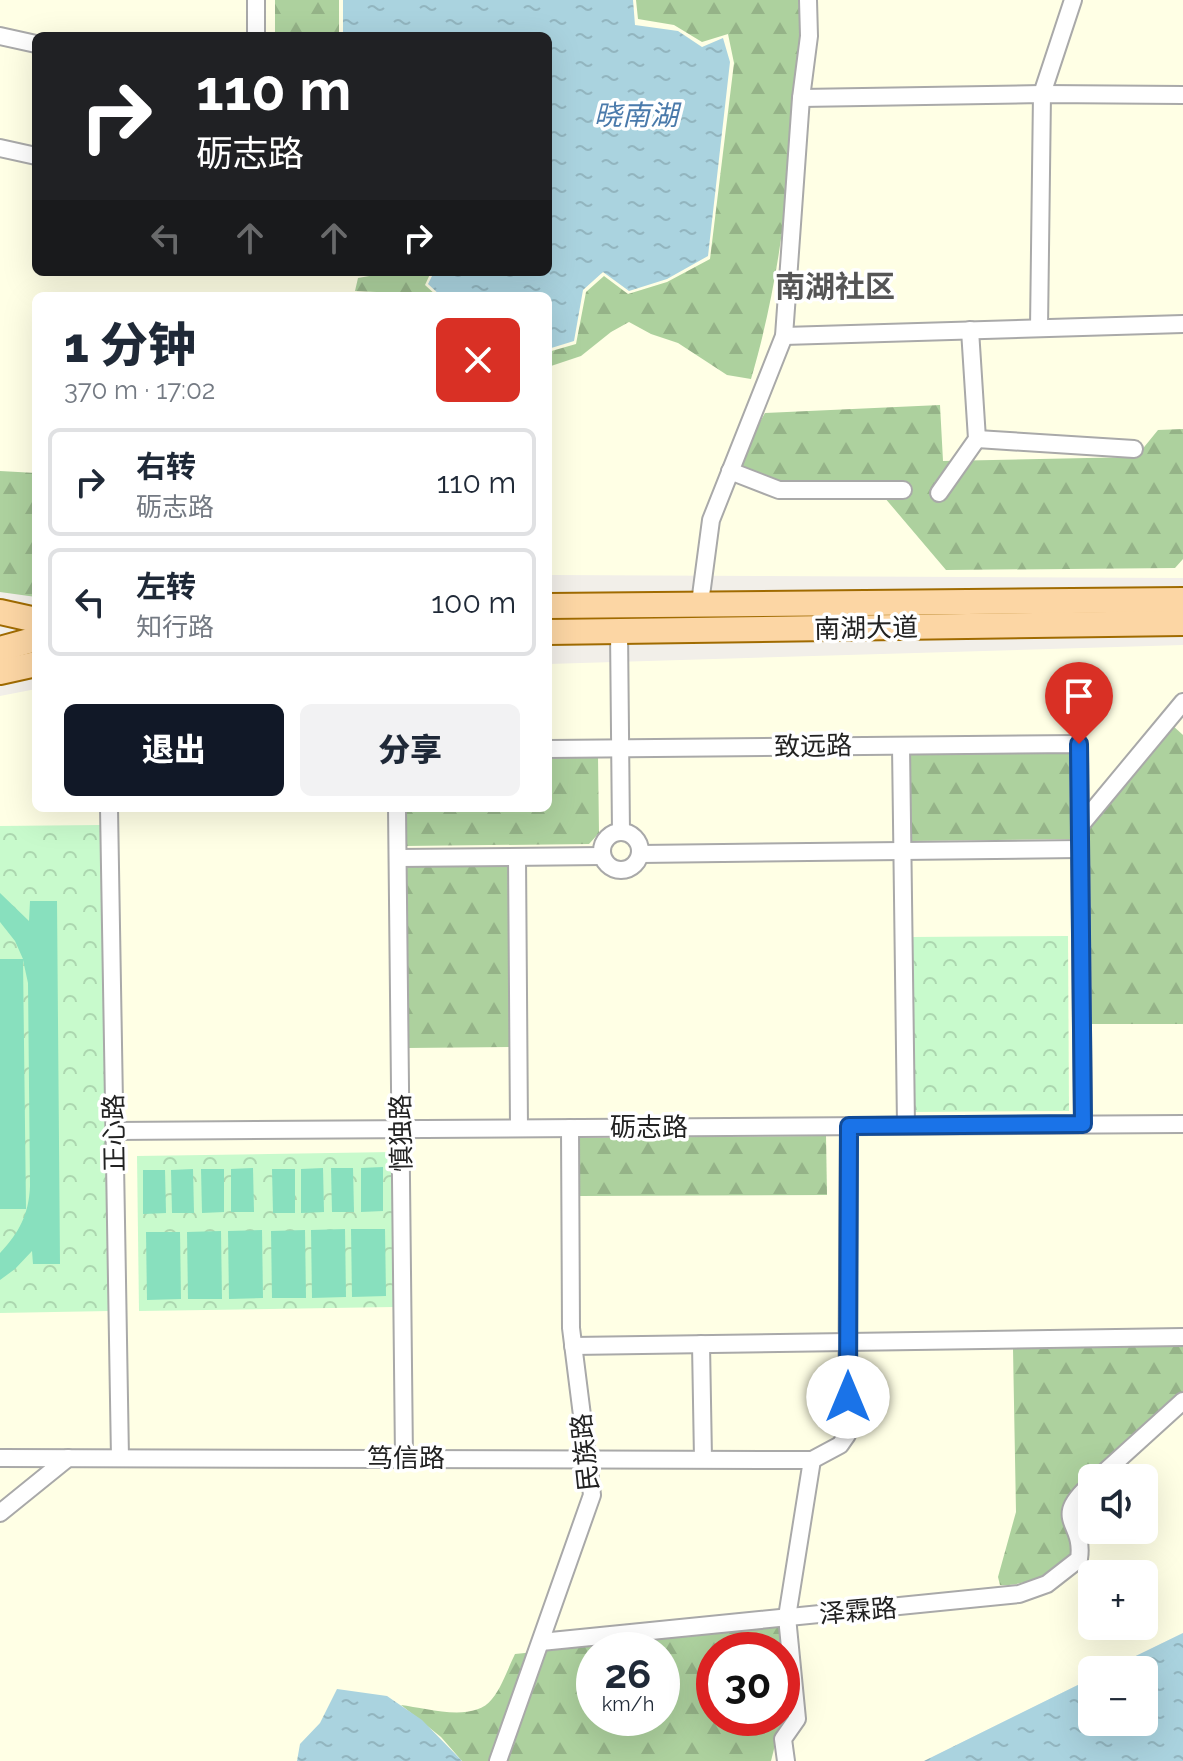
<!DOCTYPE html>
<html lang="zh">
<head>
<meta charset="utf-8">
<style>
	:root { --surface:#fff; --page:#f2f2f3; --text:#1f2937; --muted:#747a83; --line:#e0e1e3; --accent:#111827 }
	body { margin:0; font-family:Raleway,"Noto Sans SC",sans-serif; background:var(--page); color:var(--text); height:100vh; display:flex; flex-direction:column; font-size:30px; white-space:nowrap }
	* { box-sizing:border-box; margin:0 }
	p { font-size:26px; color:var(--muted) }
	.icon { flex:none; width:44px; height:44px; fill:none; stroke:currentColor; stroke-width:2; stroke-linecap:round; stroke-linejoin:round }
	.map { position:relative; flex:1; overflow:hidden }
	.details { position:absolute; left:32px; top:292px; width:520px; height:520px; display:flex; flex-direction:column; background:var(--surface); border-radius:12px; box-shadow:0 8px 32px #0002 }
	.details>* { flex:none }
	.banner { position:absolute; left:32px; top:32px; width:520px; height:244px; border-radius:12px; box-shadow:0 8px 32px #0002; background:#202124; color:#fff; overflow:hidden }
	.controls { position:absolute; left:1078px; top:1464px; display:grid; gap:16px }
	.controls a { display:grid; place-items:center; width:80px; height:80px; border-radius:12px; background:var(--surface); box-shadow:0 8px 32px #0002; font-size:40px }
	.speed { position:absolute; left:576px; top:1632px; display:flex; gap:16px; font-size:40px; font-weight:700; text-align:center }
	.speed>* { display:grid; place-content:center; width:104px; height:104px; border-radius:50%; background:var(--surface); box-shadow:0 8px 32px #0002; line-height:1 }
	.speed small { font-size:20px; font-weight:400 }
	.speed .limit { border:12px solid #d22; background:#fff; color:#111 }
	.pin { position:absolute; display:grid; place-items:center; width:68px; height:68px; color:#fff; margin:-82px -34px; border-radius:50% 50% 50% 0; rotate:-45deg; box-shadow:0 0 8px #0007 }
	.pin .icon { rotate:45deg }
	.me { position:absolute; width:88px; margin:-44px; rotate:0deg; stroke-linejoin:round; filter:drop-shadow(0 0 6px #0008) }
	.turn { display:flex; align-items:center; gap:28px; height:168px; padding:0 32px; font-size:36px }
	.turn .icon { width:104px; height:104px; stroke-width:2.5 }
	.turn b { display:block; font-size:56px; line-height:68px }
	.lanes { display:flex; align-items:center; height:76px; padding:0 32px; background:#0003; justify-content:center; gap:40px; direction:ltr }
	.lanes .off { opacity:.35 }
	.round { display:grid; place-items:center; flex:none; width:84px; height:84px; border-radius:12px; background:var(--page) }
	.summary { display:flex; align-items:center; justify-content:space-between; height:136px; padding:0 32px }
	h1 { font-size:48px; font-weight:800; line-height:60px }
	.cta { display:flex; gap:16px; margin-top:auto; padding:16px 32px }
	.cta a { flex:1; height:92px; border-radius:12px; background:var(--accent); color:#fff; font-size:32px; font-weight:800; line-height:92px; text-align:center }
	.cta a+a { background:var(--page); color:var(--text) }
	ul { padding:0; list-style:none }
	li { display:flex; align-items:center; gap:24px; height:108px; margin:0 16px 12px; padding:0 16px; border:4px solid var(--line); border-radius:12px }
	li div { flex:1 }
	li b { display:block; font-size:30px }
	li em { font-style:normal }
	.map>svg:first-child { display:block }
	.education { fill:#ffffe5; fill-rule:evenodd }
	.forest { fill:url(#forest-firs); fill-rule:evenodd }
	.park { fill:url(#park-crowns) }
	.pitch { fill:#88e0be }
	.water { fill:url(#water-ripples) }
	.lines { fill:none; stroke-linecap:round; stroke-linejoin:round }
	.minor-casing { stroke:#a9a9a9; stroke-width:20 }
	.primary-casing { stroke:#a06b00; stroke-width:28 }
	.minor { stroke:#fff; stroke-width:16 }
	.primary { stroke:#fcd6a4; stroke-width:24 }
	.route-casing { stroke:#114b97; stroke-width:20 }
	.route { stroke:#1a73e8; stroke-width:14 }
	.labels { text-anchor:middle; stroke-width:7; stroke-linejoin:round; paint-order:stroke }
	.street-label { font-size:26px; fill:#222; stroke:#fff }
	.water-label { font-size:28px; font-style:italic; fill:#4a7aab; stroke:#fff }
	.quarter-label { font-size:30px; font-weight:bold; fill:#555; stroke:#fff }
</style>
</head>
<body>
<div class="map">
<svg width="1183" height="1761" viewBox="0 0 1183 1761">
	<defs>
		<pattern id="forest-firs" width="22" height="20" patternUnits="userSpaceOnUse" patternTransform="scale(2)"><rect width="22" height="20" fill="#add19e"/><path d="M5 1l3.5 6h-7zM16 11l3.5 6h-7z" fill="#95b388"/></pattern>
		<pattern id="park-crowns" width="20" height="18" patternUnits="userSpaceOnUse" patternTransform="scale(2)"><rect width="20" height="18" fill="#c8facc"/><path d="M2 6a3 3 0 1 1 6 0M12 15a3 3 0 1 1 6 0" fill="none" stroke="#acd6af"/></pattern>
		<pattern id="water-ripples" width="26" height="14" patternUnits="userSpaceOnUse" patternTransform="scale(2)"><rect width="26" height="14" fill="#aad3df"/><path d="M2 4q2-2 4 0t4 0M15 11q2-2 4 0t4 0" fill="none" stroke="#92b5bf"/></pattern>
	</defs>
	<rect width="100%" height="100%" fill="#f2efe9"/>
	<!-- education -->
	<g class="education">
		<path d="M0,0h1183v578l-635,-3v-279h-512v283l-36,-5zM36,36h512v236h-512z"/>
		<path d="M1183,645v988l-76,37h-15v8l-168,83h-924v-1065l36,-7v119h512v-144zM1092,1478h52v52h-52zM1092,1574h52v52h-52zM594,1650h68v68h-68zM714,1650h68v68h-68z"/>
	</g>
	<!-- forest -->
	<g class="forest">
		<rect x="275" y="0" width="64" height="36"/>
		<path d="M636,0h165c1,44 -3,86 -7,130 -8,84 -19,168 -43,249l-24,-4 -49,-32 -27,-9 -22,-12 -18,10 -30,24 -33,11v-15l28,-8 10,-52 18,-16 24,18 39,-12 43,-23 24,-196 -6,-29 -26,8 -28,-17 -36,-6z"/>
		<polygon points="392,272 431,272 425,285 437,296 398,296 398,293 355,291 358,278"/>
		<polygon points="940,405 943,461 1136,457 1158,430 1183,429 1183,559 1175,568 946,570 873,484 779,490 730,475 765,413"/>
		<polygon points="0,471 36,473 36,597 0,592"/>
		<polygon points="1172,725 1183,735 1183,1024 1087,1024 1086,828"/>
		<polygon points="1070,752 1071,839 909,841 908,754"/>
		<polygon points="598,756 599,833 589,844 405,846 404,808 548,808 548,757"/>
		<polygon points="509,865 510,1047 407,1048 405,866"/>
		<polygon points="826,1136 827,1195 579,1196 578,1138"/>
		<path d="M1183,1346v45l-113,104c-14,26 3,36 4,61 -16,16 -52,31 -74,29l-2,-8 18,-65 -3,-163z"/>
		<path d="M780,1627l8,87 -12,27 -5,20h-309l-21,-24 -40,-32c25,3 73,18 91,-6 10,-12 16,-31 23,-45zM594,1650h68v68h-68zM714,1650h68v68h-68z"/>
	</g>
	<!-- park -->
	<g class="park">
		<polygon points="101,825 109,1311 0,1313 0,826"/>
		<polygon points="1068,936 1069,1111 914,1112 912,937"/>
		<polygon points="392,1152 394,1307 139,1311 137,1156"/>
	</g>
	<!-- pitch -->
	<g class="pitch">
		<path d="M0,893l29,28 1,-20h27l3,363h-27l-1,-13 -17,18 -15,11v-27c19,-20 29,-39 30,-67l-2,-203 -5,-23 3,249h-26v-250h23l-8,-18 -15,-19z"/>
		<polygon points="383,1167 383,1211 361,1212 361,1168"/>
		<polygon points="253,1168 254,1212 231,1212 231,1169"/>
		<polygon points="323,1168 324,1212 301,1213 301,1169"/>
		<polygon points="331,1168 353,1168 354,1212 332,1212"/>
		<polygon points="193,1169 194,1213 172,1213 171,1170"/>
		<polygon points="201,1169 224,1169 224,1212 202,1213"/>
		<polygon points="272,1169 295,1169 295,1213 273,1213"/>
		<polygon points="143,1170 165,1170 166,1213 143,1214"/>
		<polygon points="345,1229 346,1297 312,1298 311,1230"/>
		<polygon points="351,1229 385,1229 386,1296 352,1297"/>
		<polygon points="262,1230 263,1298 229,1299 228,1231"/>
		<polygon points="305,1230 306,1298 272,1298 271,1231"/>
		<polygon points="221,1231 222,1299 188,1299 187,1232"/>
		<polygon points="146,1232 180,1232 181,1299 147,1300"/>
	</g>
	<!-- water -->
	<g class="water">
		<polygon points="343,0 633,0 635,25 678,31 702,47 723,38 730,62 708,256 667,279 629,291 603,272 583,290 574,341 548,349 548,296 441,296 428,284 434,272 548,272 548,36 343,36"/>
		<polygon points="1183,1633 1183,1761 924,1761 1092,1678 1092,1722 1144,1722 1144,1670 1107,1670"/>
		<polygon points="337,1689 387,1696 422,1720 462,1761 297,1761 300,1744 320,1723"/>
	</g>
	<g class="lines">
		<defs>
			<g id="minor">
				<polyline points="256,0 256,36"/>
				<polyline points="0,36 36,44"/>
				<polyline points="801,98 1042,94 1183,95"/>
				<polyline points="0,148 36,156"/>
				<polyline points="1039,328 1042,94 1073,0"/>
				<polyline points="784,336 1183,324"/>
				<polyline points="977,439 1134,449"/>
				<polyline points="730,471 779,490 903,490"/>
				<polyline points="939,493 977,439 970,330"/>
				<polyline points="700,603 711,520 784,336 801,98 809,36 808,0"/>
				<polyline points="619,631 621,832"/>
				<polyline points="901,746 906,1125"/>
				<polyline points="548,749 1079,744 1083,1124"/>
				<polyline points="109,808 120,1458"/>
				<polyline points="397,808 404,1458"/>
				<polyline points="1080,826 1183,702"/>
				<circle cx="621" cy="851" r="19"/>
				<polyline points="640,854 1080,849"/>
				<polyline points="517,857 519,1128"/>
				<polyline points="398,858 602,856"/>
				<polyline points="114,1131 1183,1124"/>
				<polyline points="701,1344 703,1459"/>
				<polyline points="573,1346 1183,1337"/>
				<polyline points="0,1458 812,1460 840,1445 847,1435 849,1126"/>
				<polyline points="1098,1478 1183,1401"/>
				<polyline points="0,1513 68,1458"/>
				<path d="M541,1642l478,-48 28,-10 32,-25c6,-39 -30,-38 13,-76"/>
				<polyline points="498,1761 592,1495 571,1328 570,1128"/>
				<polyline points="786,1761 783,1739 797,1719 787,1617 812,1460"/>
			</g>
			<g id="primary">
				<polyline points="548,606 1183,600"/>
				<polyline points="0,612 36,620"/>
				<polyline points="548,632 1183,623"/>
				<polyline points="0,649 36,639"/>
				<polyline points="0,672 36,664"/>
			</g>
		</defs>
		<!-- minor casing -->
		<use href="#minor" class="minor-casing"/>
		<!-- primary casing -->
		<use href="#primary" class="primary-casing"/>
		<!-- minor -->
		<use href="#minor" class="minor"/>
		<!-- primary -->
		<use href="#primary" class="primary"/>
	</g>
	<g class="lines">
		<defs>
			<polyline id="route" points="848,1397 849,1126 1083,1124 1079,744"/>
		</defs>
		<!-- route casing -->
		<use href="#route" class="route-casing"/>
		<!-- route -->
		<use href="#route" class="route"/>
	</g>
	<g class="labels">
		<!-- street labels -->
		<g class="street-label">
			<text transform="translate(866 628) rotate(-1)" y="9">南湖大道</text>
			<text transform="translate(813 746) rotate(-1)" y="9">致远路</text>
			<text x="649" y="1136">砺志路</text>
			<text transform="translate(114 1133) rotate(-91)" y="9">正心路</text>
			<text transform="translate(401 1133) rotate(-91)" y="9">慎独路</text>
			<text transform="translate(585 1452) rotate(-96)" y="9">民族路</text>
			<text x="406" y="1467">笃信路</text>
			<text transform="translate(858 1611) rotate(-5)" y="9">泽霖路</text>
		</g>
		<!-- water labels -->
		<g class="water-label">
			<text x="636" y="125">晓南湖</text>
		</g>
		<!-- quarter labels -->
		<g class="quarter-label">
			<text x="835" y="297">南湖社区</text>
		</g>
	</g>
</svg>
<div class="controls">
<a><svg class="icon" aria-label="sound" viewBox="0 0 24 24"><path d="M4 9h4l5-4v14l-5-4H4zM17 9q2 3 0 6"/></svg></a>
<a>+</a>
<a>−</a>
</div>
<div class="speed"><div>26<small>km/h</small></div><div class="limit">30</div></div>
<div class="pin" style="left:1079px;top:744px;background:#d93025"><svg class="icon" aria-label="arrive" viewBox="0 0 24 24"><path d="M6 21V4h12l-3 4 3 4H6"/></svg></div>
<svg class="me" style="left:848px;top:1397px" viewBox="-20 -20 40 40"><circle r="19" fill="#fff"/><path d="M0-13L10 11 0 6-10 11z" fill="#1a73e8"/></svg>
<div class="banner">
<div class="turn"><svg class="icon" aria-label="right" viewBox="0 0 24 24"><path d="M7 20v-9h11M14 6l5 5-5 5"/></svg><div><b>110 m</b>砺志路</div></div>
<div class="lanes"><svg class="icon off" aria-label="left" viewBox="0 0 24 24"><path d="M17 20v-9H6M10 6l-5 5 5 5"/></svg><svg class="icon off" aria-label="ahead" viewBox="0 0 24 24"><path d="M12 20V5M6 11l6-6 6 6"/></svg><svg class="icon off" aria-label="ahead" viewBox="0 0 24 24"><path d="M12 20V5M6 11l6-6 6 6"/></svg><svg class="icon" aria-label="right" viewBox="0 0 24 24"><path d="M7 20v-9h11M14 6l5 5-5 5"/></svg></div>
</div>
<section class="details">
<div class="summary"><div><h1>1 分钟</h1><p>370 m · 17:02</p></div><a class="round" style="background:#d93025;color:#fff"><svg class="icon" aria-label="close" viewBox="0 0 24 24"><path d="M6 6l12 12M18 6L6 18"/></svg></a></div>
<ul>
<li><svg class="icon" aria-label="right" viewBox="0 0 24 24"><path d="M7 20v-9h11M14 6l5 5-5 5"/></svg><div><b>右转</b><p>砺志路</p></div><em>110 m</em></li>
<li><svg class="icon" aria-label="left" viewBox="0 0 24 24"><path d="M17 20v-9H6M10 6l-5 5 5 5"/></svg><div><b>左转</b><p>知行路</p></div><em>100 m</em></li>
</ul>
<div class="cta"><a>退出</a><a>分享</a></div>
</section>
</div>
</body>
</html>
